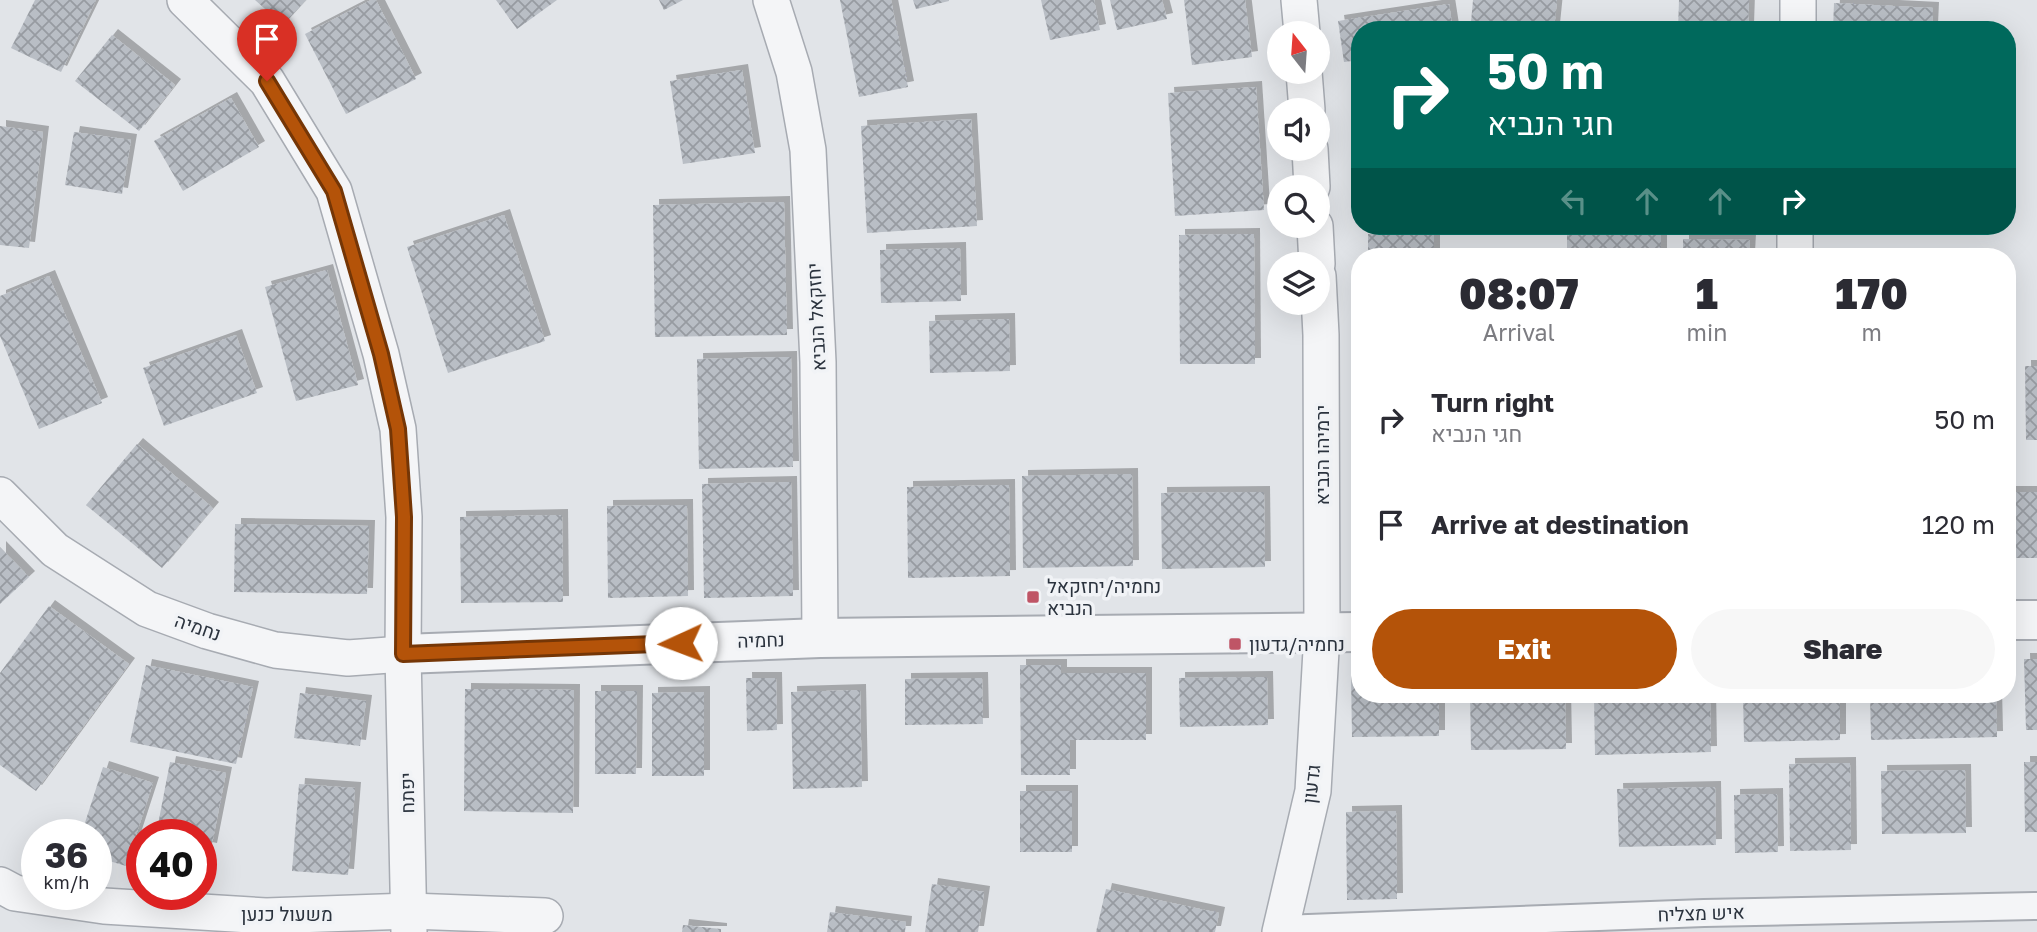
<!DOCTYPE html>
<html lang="en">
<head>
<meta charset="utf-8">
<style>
	:root { --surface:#fff; --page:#f7f7f7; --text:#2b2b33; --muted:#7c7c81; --accent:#b45309 }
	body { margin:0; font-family:"Golos Text",Heebo,sans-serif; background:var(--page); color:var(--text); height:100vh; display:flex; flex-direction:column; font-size:26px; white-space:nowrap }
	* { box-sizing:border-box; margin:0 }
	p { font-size:23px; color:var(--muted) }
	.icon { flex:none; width:38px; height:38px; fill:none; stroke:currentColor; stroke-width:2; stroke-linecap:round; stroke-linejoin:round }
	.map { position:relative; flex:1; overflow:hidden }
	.drawer { position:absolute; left:1351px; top:248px; width:665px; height:455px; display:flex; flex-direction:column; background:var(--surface); border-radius:28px; box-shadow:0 7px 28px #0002 }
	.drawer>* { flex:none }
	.hud { position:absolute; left:1351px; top:21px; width:665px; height:214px; border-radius:28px; box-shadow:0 7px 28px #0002; background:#00695c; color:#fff; overflow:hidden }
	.needle { width:46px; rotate:343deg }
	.tools { position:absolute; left:1267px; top:21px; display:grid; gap:14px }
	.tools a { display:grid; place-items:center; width:63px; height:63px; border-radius:50%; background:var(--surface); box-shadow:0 7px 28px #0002; font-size:35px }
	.speed { position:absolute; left:21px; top:819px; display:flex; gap:14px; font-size:35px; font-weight:700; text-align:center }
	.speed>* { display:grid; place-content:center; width:91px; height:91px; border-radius:50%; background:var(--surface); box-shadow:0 7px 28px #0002; line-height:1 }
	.speed small { font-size:18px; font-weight:400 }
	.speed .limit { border:10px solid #d22; background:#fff; color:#111 }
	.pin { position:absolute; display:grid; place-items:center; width:60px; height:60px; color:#fff; margin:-72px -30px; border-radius:50% 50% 50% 0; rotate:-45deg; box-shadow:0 0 7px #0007 }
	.pin .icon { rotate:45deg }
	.me { position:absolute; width:77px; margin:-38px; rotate:268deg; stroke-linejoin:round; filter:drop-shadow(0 0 5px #0008) }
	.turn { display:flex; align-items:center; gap:24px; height:147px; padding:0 21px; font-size:32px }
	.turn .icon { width:91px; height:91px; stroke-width:2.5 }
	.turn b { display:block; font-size:49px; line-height:60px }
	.lanes { display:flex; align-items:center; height:66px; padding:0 21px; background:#0003; justify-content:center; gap:35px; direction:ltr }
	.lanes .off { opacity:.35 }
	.eta { display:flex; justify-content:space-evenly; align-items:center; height:119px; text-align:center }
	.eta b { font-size:42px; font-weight:800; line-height:49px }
	.cta { display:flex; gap:14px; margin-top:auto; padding:14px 21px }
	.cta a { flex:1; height:80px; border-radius:42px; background:var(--accent); color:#fff; font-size:28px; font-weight:800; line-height:80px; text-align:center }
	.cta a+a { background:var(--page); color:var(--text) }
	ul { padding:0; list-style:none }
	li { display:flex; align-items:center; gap:21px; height:105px; padding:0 21px }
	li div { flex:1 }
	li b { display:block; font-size:26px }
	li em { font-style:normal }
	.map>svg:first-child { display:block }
	.building { fill:url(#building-cross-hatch); filter:url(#shadow) }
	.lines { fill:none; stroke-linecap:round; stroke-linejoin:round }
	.pedestrian-casing { stroke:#a7abb2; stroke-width:30 }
	.minor-casing { stroke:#a7abb2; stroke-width:38 }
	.tertiary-casing { stroke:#a7abb2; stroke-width:42 }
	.pedestrian { stroke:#f4f5f7; stroke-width:26 }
	.minor { stroke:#f4f5f7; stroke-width:35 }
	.tertiary { stroke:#f4f5f7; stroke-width:38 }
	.route-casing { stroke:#753606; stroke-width:18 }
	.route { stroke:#b45309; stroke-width:12 }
	.poi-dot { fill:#bf5566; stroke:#f1f3f6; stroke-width:2.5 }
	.labels { text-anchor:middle; stroke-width:7; stroke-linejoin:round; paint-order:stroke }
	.street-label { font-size:19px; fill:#2b333e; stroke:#f1f3f6 }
	.poi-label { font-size:19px; fill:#2b333e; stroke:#f1f3f6; text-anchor:start }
</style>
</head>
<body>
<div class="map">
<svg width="2037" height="932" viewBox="0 0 2037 932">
	<defs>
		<pattern id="building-cross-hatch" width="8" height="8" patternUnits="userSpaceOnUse" patternTransform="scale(1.75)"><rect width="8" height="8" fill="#b9bec5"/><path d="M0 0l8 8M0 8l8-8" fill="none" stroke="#979ba1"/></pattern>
		<filter id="shadow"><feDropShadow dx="6" dy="-6" stdDeviation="0" flood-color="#0004"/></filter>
	</defs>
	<rect width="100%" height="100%" fill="#e1e4e8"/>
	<!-- building -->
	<g class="building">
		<polygon points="35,0 96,0 61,72 11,48"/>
		<polygon points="255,0 306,0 283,25"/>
		<polygon points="371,0 376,0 416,79 346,114 305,34"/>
		<polygon points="496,0 557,0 517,29"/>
		<polygon points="659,0 683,0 664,10"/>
		<polygon points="840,0 891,0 908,87 859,97"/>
		<polygon points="913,0 949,0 949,1 916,9"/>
		<polygon points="1041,0 1094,0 1100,30 1050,40"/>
		<polygon points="1110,0 1162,0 1167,19 1117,30"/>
		<polygon points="1184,0 1245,0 1252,57 1192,65"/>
		<polygon points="1473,0 1557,0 1554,29 1471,22"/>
		<polygon points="1679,0 1749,0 1748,30 1678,30"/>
		<polygon points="1834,3 1933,8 1932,30 1833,30"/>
		<polygon points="1449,4 1453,30 1360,30 1360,60 1344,62 1338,21"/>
		<polygon points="112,35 175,85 139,131 75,81"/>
		<polygon points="742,70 755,153 683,164 670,81"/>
		<polygon points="1256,87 1264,210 1175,216 1168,93"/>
		<polygon points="231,98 259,147 183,191 154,141"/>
		<polygon points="971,119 977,226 867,233 861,126"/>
		<polygon points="0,126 43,132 29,248 0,245"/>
		<polygon points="74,132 131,140 122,194 65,185"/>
		<polygon points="784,202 787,335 655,337 653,205"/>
		<polygon points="504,215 545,341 448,373 407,247"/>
		<polygon points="1567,231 1661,232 1661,257 1567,257"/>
		<polygon points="1254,234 1255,364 1180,364 1179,235"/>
		<rect x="1368" y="234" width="66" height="23"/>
		<polygon points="1683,239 1750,240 1749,257 1683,257"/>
		<polygon points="960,248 961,301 881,303 880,250"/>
		<polygon points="327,270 358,385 296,401 265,287"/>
		<polygon points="49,276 102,403 39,429 0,336 0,296"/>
		<polygon points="1009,319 1010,371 930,373 929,321"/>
		<polygon points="236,335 257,393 164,426 143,368"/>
		<polygon points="791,357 793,467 699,469 697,359"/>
		<polygon points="2025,366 2037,366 2037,440 2026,440"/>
		<polygon points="137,444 213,508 162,568 86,505"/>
		<polygon points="1132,474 1133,566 1023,568 1022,476"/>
		<polygon points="791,482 793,596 704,598 702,484"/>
		<polygon points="1009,485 1010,576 908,578 907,487"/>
		<polygon points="1264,492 1265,567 1162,569 1161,493"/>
		<rect x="2007" y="492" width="30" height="66"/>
		<polygon points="687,505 688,596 608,598 607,506"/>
		<polygon points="562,515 563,602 461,603 460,517"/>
		<polygon points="235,524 369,526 367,594 234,592"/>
		<polygon points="0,547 29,577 0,604"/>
		<polygon points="49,606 129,664 36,791 0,765 0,673"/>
		<polygon points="2024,659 2037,659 2037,730 2026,730"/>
		<polygon points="146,665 253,687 236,764 130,742"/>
		<polygon points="1020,665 1061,665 1061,673 1146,673 1146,740 1070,740 1070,775 1021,775"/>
		<polygon points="1351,676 1360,676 1360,695 1439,695 1439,736 1352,737"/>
		<polygon points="1267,677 1268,725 1180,727 1179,678"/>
		<polygon points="746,678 776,678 777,730 747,731"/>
		<polygon points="982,678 983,724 905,725 905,679"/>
		<polygon points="465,689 574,690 573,813 464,811"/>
		<polygon points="860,690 862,787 793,789 791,692"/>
		<polygon points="595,691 637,691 636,774 595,774"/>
		<polygon points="704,692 704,776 652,776 652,693"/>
		<polygon points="300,693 366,701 360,746 294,738"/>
		<polygon points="1470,695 1565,695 1566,749 1471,750"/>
		<polygon points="1594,695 1710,695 1711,752 1595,755"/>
		<polygon points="1743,695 1840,695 1840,740 1744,742"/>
		<polygon points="1870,695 1996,695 1997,737 1871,740"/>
		<polygon points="170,762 226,773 211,849 201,847 201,835 156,835"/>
		<polygon points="2024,762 2037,762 2037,832 2025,832"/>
		<polygon points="1850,763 1851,850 1790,851 1789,764"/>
		<polygon points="103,767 153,783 126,866 96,857 96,835 81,835"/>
		<polygon points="1965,770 1966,833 1882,834 1881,771"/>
		<polygon points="299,784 355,788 348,875 292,871"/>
		<polygon points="1715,787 1716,845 1619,847 1617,789"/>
		<rect x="1020" y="791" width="52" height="61"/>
		<polygon points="1777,794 1778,852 1735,853 1734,795"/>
		<polygon points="1396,811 1397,899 1347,900 1346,812"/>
		<polygon points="932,884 984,892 978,932 925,932"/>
		<polygon points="1106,889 1219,913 1215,932 1096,932"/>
		<polygon points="830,912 906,922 905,932 827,932"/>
		<polygon points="683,925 721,929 721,932 682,932"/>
	</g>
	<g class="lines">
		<defs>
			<polyline id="pedestrian" points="1282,929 1704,913 2037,906"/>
			<g id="minor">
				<polyline points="185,0 267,81 334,191 381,354 398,429 404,517 403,654 409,932"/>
				<polyline points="771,0 794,72 808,150 818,362 820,638"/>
				<polyline points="1299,0 1302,33"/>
				<polyline points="1798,30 1798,0"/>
				<polyline points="1304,72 1307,110"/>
				<polyline points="1310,149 1312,187"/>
				<polyline points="1315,226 1317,264"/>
				<polyline points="1795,257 1795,226"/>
				<polyline points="0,495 55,550 147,609 207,631 275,650 348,658 403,654"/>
				<polyline points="0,885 15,893 104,906 266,916 410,911 545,916"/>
				<polyline points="1280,932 1313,791 1322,633 1321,335 1318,276"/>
			</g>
			<g id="tertiary">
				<polyline points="2007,620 2037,620"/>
				<polyline points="403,654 820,638 1360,632"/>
			</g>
		</defs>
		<!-- pedestrian casing -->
		<use href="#pedestrian" class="pedestrian-casing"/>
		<!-- minor casing -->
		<use href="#minor" class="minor-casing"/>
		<!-- tertiary casing -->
		<use href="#tertiary" class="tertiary-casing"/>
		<!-- pedestrian -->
		<use href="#pedestrian" class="pedestrian"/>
		<!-- minor -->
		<use href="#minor" class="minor"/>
		<!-- tertiary -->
		<use href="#tertiary" class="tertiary"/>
	</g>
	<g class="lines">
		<defs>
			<polyline id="route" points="267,81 334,191 381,354 398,429 404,517 403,654 681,643"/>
		</defs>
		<!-- route casing -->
		<use href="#route" class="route-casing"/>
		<!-- route -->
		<use href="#route" class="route"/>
	</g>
	<!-- markers -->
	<g class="poi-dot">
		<rect x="1026" y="590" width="14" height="14" rx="3.5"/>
		<rect x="1228" y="637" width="14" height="14" rx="3.5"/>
	</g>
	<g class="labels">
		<!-- street labels -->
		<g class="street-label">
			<text transform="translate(816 317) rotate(-93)" y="7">יחזקאל הנביא</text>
			<text transform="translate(1322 455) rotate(-90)" y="7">ירמיהו הנביא</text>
			<text transform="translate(198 627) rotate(19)" y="7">נחמיה</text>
			<text transform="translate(761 640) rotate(-2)" y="7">נחמיה</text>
			<text transform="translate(1311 784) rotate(-83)" y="7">גדעון</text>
			<text transform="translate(407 793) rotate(-91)" y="7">יפתח</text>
			<text transform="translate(1701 913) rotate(-2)" y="7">איש מצליח</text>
			<text x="287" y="921">משעול כנען</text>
		</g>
		<!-- poi labels -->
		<g class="poi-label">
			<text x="1047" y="593">נחמיה/יחזקאל<tspan x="1047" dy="22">הנביא</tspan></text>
			<text x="1249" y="651">נחמיה/גדעון</text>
		</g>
	</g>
</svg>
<div class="tools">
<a><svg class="needle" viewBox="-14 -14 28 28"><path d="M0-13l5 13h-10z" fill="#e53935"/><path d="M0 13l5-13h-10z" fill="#7c7c81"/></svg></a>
<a><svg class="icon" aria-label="sound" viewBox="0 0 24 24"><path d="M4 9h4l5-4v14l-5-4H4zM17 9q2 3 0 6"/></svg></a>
<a><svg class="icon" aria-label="search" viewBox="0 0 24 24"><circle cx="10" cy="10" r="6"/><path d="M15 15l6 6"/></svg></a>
<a><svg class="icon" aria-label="layers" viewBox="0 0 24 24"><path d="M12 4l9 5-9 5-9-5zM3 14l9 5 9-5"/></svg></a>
</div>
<div class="speed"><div>36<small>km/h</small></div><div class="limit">40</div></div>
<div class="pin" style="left:267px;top:81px;background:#d93025"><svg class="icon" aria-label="arrive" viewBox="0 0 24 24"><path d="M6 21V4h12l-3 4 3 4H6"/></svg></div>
<svg class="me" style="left:681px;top:643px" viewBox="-20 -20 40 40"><circle r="19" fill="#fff"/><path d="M0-13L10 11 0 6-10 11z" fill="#b45309"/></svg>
<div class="hud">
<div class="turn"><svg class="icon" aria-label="right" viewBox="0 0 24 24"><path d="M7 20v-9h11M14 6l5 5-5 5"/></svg><div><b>50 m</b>חגי הנביא</div></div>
<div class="lanes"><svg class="icon off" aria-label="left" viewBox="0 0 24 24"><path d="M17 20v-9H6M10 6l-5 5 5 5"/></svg><svg class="icon off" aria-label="ahead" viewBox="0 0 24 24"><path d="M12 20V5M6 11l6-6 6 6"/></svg><svg class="icon off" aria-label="ahead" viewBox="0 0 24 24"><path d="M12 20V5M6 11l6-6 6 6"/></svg><svg class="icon" aria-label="right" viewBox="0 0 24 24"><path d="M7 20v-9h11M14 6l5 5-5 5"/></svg></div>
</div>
<section class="drawer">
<div class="eta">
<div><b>08:07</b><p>Arrival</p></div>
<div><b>1</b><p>min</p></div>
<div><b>170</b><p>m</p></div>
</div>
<ul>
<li><svg class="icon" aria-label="right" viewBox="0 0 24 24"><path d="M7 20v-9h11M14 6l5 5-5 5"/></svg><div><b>Turn right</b><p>חגי הנביא</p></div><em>50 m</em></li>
<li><svg class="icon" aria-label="arrive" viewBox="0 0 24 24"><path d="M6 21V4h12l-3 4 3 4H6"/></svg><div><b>Arrive at destination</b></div><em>120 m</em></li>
</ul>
<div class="cta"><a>Exit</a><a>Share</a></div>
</section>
</div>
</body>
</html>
